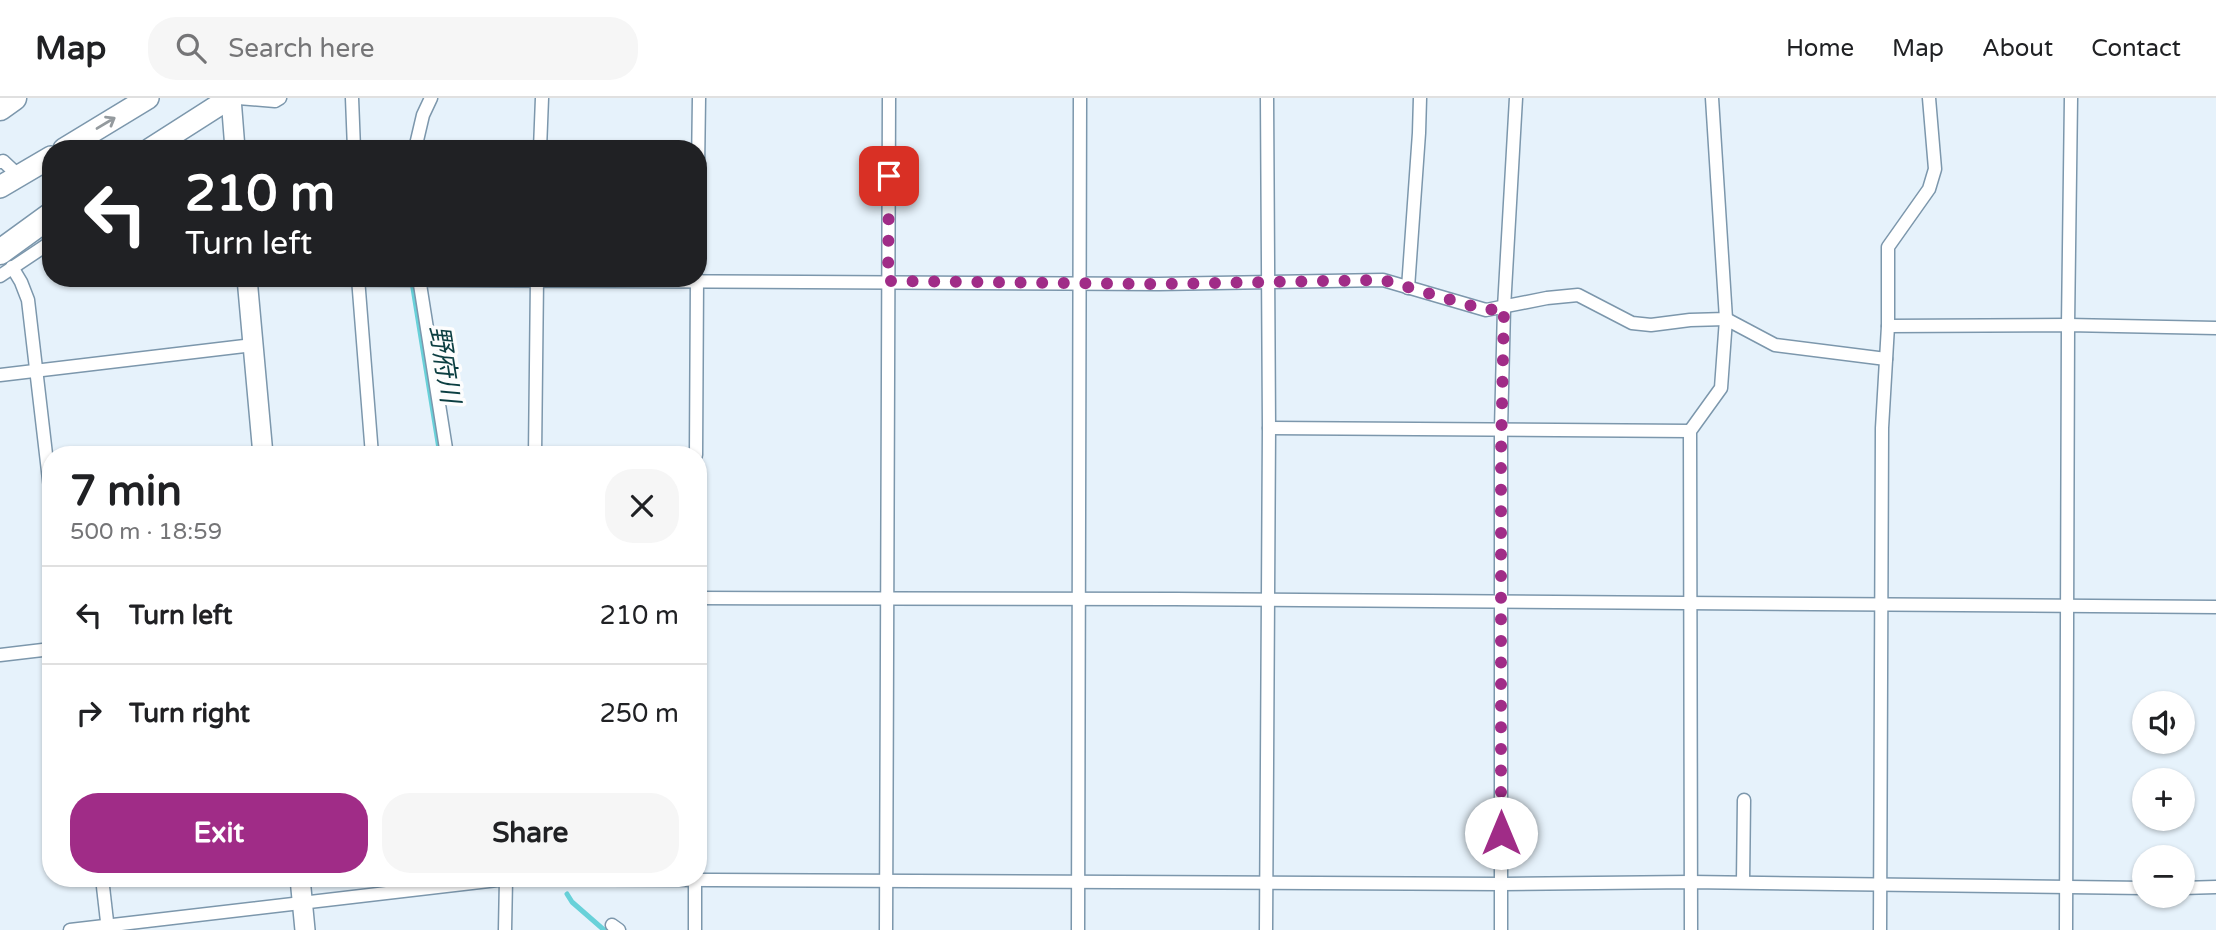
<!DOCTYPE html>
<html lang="en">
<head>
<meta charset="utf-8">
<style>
	:root { --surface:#fff; --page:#f6f6f6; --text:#202124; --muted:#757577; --line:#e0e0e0; --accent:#a02c87 }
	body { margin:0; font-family:"Varela Round","Noto Sans JP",sans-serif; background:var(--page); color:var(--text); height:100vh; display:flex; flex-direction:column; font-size:26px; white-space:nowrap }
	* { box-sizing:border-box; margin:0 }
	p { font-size:23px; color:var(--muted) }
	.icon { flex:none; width:38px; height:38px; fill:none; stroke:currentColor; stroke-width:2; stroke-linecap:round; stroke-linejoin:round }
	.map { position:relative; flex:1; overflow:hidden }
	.drawer { position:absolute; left:42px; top:348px; width:665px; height:441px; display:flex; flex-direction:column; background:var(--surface); border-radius:28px; box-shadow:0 2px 5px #0004 }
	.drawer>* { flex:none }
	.guide { position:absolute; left:42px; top:42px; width:665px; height:147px; border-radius:28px; box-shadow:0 2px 5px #0004; background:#202124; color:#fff; overflow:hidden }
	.controls { position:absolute; left:2132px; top:593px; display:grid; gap:14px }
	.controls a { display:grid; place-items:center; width:63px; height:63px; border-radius:50%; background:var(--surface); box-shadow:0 2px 5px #0004; font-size:35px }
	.pin { position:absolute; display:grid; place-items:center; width:60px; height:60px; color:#fff; margin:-30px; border-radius:14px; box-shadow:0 4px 10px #0006 }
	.me { position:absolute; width:77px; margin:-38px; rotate:0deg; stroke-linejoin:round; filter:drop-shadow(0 0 5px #0008) }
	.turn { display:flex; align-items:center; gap:24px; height:147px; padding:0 28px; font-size:32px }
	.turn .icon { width:91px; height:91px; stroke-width:2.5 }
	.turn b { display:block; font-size:49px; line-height:60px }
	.round { display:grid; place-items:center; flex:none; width:74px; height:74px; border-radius:28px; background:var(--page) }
	.summary { display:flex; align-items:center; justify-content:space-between; height:119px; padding:0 28px }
	h1 { font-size:42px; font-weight:800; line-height:52px }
	.cta { display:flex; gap:14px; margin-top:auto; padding:14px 28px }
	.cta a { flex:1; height:80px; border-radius:28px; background:var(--accent); color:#fff; font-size:28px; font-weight:800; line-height:80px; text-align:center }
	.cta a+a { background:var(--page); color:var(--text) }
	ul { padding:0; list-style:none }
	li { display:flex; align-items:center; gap:21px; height:98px; padding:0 28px; border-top:2px solid var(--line) }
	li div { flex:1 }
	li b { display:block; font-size:26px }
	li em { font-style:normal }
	header { display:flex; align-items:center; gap:42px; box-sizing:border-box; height:98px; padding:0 35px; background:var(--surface); border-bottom:2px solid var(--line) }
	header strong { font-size:33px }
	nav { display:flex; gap:38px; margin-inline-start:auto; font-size:24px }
	.search { width:490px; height:63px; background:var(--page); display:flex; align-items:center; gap:18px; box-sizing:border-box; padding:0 24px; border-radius:28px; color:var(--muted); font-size:26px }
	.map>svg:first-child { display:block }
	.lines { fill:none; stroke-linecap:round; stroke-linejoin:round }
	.stream { stroke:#68d1d9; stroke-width:5 }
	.minor-casing { stroke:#7c97ac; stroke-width:15 }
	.secondary-casing { stroke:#7c97ac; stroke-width:22 }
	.trunk-casing { stroke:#7c97ac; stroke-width:24 }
	.motorway-casing { stroke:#7c97ac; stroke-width:27 }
	.minor { stroke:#fff; stroke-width:12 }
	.secondary { stroke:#fff; stroke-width:19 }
	.trunk { stroke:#fff; stroke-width:21 }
	.motorway { stroke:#fff; stroke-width:24 }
	.oneway { stroke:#949a9e }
	.route { stroke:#a02c87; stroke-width:12; stroke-dasharray:0 21.6 }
	.labels { text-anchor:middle; stroke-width:7; stroke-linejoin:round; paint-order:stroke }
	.water-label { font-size:26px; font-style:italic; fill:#0b3e41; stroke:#fdfdfd }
</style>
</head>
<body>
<header>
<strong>Map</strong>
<div class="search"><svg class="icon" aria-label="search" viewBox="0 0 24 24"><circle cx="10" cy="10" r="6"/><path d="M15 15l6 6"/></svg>Search here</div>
<nav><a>Home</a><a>Map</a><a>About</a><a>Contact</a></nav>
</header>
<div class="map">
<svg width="2216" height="832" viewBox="0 0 2216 832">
	<rect width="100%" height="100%" fill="#e6f2fb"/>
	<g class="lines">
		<!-- stream -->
		<g class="stream">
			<polyline points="412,184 440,357"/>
			<polyline points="567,796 572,804 604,832"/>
		</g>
		<defs>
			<g id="minor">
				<polyline points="238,0 275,3 280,0"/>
				<polyline points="352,0 354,51"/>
				<polyline points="415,51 423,17 431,0"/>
				<polyline points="540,51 542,0"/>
				<polyline points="0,64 3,63 19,78"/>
				<polyline points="698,71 699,0"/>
				<polyline points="12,169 21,184 28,202 51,399"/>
				<polyline points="0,178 51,144"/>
				<polyline points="358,180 372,357"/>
				<polyline points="419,180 447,357"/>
				<polyline points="247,181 1159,186 1383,182 1486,212 1547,200 1578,197 1632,225 1651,227 1690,222 1726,221 1712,0"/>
				<polyline points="1408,190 1419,35 1420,0"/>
				<polyline points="1888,228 2068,227 2216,230"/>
				<polyline points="0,277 253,247"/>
				<polyline points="1269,330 1690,333"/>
				<polyline points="535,357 537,180"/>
				<polyline points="696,357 697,180"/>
				<polyline points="698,500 1175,501 2216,509"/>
				<polyline points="0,557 51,551"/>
				<polyline points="102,780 108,832"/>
				<polyline points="695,780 695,832"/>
				<polyline points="1743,784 1744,702"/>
				<polyline points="2182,790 2216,789"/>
				<polyline points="612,827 619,832"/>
				<polyline points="70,832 506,781 1502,786 1690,784 2144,790"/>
				<polyline points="505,832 506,781"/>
				<polyline points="886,832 889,0"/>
				<polyline points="1078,832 1080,0"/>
				<polyline points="1266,832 1269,330 1267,0"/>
				<polyline points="1501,832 1501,331 1504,210 1516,0"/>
				<polyline points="1691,832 1690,333 1721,290 1726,221 1775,247 1886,261"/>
				<polyline points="1880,832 1882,330 1888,228 1888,149 1929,91 1935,71 1929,0"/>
				<polyline points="2066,832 2068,227 2071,0"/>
			</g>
			<g id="secondary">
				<polyline points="231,0 235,51"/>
				<polyline points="247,180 263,357"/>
				<polyline points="300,780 305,832"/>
			</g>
			<g id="trunk">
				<polyline points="64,51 148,0"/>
				<polyline points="150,51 230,0"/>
				<polyline points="0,89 51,59"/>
			</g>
			<g id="motorway">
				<polyline points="0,10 14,0"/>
				<polyline points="0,154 51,117"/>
			</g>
		</defs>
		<!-- minor casing -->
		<use href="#minor" class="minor-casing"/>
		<!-- secondary casing -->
		<use href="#secondary" class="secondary-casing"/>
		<!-- trunk casing -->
		<use href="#trunk" class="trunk-casing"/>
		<!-- motorway casing -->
		<use href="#motorway" class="motorway-casing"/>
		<!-- minor -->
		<use href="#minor" class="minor"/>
		<!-- secondary -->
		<use href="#secondary" class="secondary"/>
		<!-- trunk -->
		<use href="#trunk" class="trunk"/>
		<!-- motorway -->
		<use href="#motorway" class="motorway"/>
	</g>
	<!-- one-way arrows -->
	<defs><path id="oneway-shaft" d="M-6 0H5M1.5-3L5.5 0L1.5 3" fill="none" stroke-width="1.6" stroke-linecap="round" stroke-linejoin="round" transform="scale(1.75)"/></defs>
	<use class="oneway" href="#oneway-shaft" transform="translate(106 25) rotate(-31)"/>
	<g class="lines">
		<!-- route -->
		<polyline class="route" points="889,78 888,183 1159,186 1383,182 1486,212 1504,210 1501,356 1501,735"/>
	</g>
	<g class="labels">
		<!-- water labels -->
		<g class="water-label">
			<text transform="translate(445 266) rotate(81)" y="9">野府川</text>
		</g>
	</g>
</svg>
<div class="controls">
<a><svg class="icon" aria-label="sound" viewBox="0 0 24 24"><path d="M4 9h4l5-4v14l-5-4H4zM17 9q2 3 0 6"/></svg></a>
<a>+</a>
<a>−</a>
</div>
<div class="pin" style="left:889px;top:78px;background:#d93025"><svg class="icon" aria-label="arrive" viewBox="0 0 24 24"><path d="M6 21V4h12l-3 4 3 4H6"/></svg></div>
<svg class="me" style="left:1501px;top:735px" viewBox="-20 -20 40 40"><circle r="19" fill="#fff"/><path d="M0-13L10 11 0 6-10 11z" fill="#a02c87"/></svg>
<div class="guide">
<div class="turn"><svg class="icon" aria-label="left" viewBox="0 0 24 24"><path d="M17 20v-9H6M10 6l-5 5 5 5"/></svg><div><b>210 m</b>Turn left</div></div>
</div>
<section class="drawer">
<div class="summary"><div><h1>7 min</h1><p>500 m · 18:59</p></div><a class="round"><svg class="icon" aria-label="close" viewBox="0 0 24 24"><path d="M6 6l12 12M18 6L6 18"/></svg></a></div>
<ul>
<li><svg class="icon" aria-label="left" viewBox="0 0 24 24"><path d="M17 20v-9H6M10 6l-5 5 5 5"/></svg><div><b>Turn left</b></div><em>210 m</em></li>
<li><svg class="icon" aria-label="right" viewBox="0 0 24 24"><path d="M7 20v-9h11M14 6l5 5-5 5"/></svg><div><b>Turn right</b></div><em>250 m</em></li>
</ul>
<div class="cta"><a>Exit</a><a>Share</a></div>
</section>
</div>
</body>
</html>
